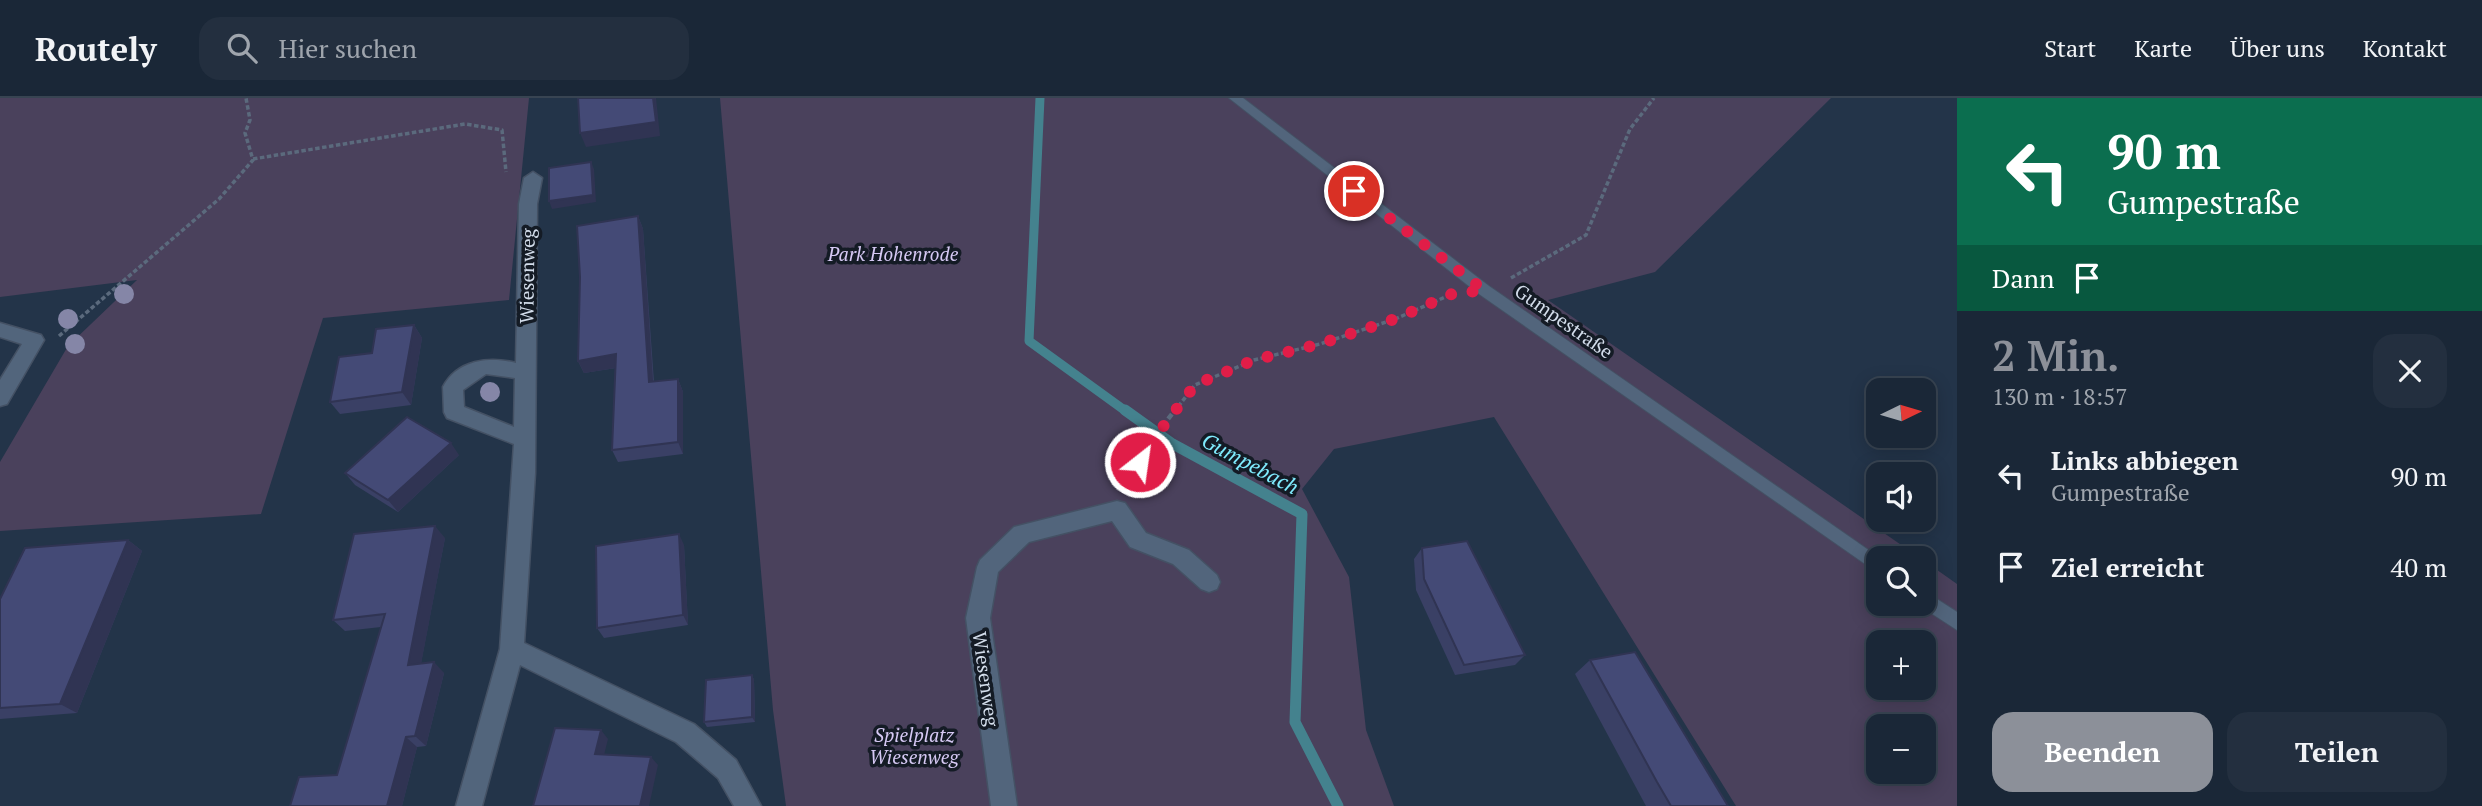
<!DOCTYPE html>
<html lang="de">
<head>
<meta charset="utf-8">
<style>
	:root { --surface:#1a2737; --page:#232f3f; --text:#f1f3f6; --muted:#9fa5ad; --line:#384452; --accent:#8c9099 }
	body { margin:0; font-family:"PT Serif",serif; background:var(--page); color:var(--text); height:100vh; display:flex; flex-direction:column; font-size:26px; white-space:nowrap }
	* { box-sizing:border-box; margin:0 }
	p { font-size:23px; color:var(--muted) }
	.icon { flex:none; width:38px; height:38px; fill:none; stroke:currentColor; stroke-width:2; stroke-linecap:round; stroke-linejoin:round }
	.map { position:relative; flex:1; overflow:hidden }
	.details { display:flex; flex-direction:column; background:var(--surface); width:525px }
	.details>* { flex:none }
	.top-card { background:#0b6e4f; color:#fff; overflow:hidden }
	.needle { width:46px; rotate:85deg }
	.buttons { position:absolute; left:1866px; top:280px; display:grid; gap:14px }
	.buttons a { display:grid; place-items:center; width:70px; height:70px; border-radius:14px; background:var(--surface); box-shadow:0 4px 18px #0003,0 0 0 2px var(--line); font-size:35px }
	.pin { position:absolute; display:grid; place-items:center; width:60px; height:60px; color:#fff; margin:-30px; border:4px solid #fff; border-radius:50%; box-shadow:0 2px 7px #0007 }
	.me { position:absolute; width:77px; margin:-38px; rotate:30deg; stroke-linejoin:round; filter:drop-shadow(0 0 5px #0008) }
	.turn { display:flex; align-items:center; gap:24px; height:147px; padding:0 35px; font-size:32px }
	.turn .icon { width:91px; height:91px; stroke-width:2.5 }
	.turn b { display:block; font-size:49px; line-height:60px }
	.then { display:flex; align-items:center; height:66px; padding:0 35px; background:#0003; gap:14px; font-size:26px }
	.round { display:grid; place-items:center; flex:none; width:74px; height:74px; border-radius:21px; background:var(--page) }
	.head { display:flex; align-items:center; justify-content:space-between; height:119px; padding:0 35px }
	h1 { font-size:42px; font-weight:700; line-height:52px; color:var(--accent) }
	.button { display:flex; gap:14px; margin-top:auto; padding:14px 35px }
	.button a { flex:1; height:80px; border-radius:21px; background:var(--accent); color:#fff; font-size:28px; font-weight:700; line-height:80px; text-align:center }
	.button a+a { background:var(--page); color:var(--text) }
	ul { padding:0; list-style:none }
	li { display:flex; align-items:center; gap:21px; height:91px; padding:0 35px }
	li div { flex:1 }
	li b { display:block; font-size:26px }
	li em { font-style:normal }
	header { display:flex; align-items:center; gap:42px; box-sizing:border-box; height:98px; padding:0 35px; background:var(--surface); border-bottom:2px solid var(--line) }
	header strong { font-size:33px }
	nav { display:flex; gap:38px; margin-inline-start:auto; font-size:24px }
	.search { width:490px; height:63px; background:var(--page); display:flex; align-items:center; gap:18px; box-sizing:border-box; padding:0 24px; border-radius:21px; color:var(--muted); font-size:26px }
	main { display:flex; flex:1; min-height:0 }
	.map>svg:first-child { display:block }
	.green { fill:#4a415c; fill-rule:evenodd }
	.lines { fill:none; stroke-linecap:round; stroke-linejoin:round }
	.stream-far1 { stroke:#44828e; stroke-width:9 }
	.stream { stroke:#44828e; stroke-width:11 }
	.service-casing { stroke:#445164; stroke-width:2 }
	.minor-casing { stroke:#445164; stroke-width:3 }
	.path-far1 { stroke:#5b6a7d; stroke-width:3.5; stroke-dasharray:4.5 2.5; stroke-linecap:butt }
	.path { stroke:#5b6a7d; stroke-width:4.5; stroke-dasharray:6 3.5; stroke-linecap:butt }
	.service { fill:#52657c; fill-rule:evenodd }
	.minor { fill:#52657c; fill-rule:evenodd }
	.tree { fill:#8586a7 }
	.wall { fill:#3a4065 }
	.shaded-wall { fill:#303453 }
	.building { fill:#444a76; stroke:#303453; stroke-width:2 }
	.route { stroke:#e11d48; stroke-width:12; stroke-dasharray:0 21.6 }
	.labels { text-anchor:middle; stroke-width:7; stroke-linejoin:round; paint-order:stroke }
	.park-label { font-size:19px; font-style:italic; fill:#d6c9f4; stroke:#141b25 }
	.street-label { font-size:19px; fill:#d3ddeb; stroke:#141b25 }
	.water-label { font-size:21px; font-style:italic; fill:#7febfd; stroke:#141b25 }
</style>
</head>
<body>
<header>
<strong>Routely</strong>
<div class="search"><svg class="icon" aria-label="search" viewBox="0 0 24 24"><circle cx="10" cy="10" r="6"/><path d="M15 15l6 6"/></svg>Hier suchen</div>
<nav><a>Start</a><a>Karte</a><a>Über uns</a><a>Kontakt</a></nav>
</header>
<main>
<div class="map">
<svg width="1957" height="708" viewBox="0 0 1957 708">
	<rect width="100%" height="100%" fill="#233449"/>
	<!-- green -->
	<g class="green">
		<polygon points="0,0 529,0 509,202 323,220 261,416 0,433 0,364 68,248 137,182 0,199"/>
		<path d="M720,0h1111l-176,174 -107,28 372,258h-42v46h45v-44l34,24v222h-221l-242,-389 -160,32 -32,40 47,88 17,153 28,76h-608l-13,-96zM1878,544h45v46h-45zM1878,628h45v46h-45z"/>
	</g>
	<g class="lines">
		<!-- stream-far1 -->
		<polyline class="stream-far1" points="1040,0 1029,243 1127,314"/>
		<!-- stream -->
		<polyline class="stream" points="1125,312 1171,345 1302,416 1295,624 1338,708"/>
		<defs>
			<g id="service">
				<polygon points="1229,0 1243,0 1489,188 1880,460 1878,460 1878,475 1479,196"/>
				<polygon points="1923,492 1957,514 1957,532 1917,506 1923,506"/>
			</g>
			<g id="minor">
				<path d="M533,74l9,6 -5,26 -2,269 -11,170 170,81 42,36 25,46h-27l-16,-28 -42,-36 -156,-77 -38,141h-26l44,-157 14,-205 -67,-26 -3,-6 -1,-25c14,-27 46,-31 73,-24l3,-159 5,-26zM486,276l29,4 -1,49 -50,-20 -1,-17z"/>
				<polygon points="0,225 41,237 44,242 7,306 0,308 0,282 22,246 0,239"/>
				<polygon points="1117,403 1125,405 1146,435 1189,452 1217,477 1220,484 1217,491 1209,494 1201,491 1173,466 1130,449 1112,423 1029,444 998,474 990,520 1017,708 991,708 966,520 977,469 980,462 1014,429"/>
			</g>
		</defs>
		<!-- service casing -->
		<use href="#service" class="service-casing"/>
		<!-- minor casing -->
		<use href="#minor" class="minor-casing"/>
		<!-- path-far1 -->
		<g class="path-far1">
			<polyline points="253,61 465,26 502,32 506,74"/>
			<polyline points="1511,180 1586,137 1630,31 1654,0"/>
			<polyline points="59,238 219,101 253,62 245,35 250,22 246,0"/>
			<polyline points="1174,314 1195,287 1254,262 1320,246 1395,221 1450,197"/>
		</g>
		<!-- path -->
		<polyline class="path" points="1130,386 1148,347 1175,312"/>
		<!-- service -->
		<use href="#service" class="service"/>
		<!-- minor -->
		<use href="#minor" class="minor"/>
	</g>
	<!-- trees -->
	<g class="tree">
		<circle cx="124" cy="196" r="10"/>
		<circle cx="68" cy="221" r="10"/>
		<circle cx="75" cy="246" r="10"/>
		<circle cx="490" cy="294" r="10"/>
	</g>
	<!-- wall -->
	<g class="wall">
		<polygon points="638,118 643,131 654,284 678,281 683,294 683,356 618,364 612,352 616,270 584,275 578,263"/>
		<polygon points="414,227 422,240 411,307 340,316 330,304"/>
		<polygon points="459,357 398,414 355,387 345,375"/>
		<polygon points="445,440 421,565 444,575 426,648 417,649 402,708 290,708 337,677 381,529 345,533 333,522"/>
		<polygon points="128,442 142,453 77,615 0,621 0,501"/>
		<polygon points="684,447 688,527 604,540 597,530"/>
		<polygon points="1422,450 1525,557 1515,567 1455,577 1416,492 1414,461"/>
		<polygon points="1590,562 1728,708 1646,708 1575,576"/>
		<polygon points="752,577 754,582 755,624 707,629 704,624"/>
	</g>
	<!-- shaded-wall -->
	<g class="shaded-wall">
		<polygon points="653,0 656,0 660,38 586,49 580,35"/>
		<polygon points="591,64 594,71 596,104 552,111 549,103"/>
		<polygon points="638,118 643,131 654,297 649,284"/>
		<polygon points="414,227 422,240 411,307 402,294"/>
		<polygon points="616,256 622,269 584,275 578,263"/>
		<polygon points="678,281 683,294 683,356 678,344"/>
		<polygon points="451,345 459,357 398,414 388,402"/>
		<polygon points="435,428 445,440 419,577 408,567"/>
		<polygon points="679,436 684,447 688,527 683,517"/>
		<polygon points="128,442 142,453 77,615 60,606"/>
		<polygon points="434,564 444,575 426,648 415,638"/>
		<polygon points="752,577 754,582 755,624 752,619"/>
		<polygon points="601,632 608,641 602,665 595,656"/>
		<polygon points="406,639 417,649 402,708 387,708"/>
		<polygon points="651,659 658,667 649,708 640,708"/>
	</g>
	<!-- building -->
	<g class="building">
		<polygon points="578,0 653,0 656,24 580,35"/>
		<polygon points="591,64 593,97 549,103 549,70"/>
		<polygon points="638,118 649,284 678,281 678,344 612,352 616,256 578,263 580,179 577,128"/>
		<polygon points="414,227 402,294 330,304 339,259 372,255 376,231"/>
		<polygon points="407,319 451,345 388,402 345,375"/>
		<polygon points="435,428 408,567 434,564 415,638 406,639 387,708 290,708 299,679 337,677 385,516 333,522 354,436"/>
		<polygon points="679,436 683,517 597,530 596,448"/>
		<polygon points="128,442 60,606 0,610 0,501 25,450"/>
		<polygon points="1467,443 1525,557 1464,567 1424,481 1422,450"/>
		<polygon points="1635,554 1728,708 1671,708 1657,684 1590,562"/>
		<polygon points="752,577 752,619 704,624 706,582"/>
		<polygon points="555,630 601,632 595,656 651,659 640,708 533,708"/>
	</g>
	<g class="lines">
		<!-- route -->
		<polyline class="route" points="1140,364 1149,347 1195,287 1254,262 1320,246 1395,221 1452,196 1484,192 1354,93"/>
	</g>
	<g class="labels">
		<!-- park labels -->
		<g class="park-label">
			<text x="893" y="163">Park Hohenrode</text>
			<text x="914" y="644">Spielplatz<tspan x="914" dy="22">Wiesenweg</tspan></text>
		</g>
		<!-- street labels -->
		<g class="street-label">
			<text transform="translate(527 178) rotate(-89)" y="7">Wiesenweg</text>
			<text transform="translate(1564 223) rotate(35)" y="7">Gumpestraße</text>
			<text transform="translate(986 581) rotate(82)" y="7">Wiesenweg</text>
		</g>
		<!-- water labels -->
		<g class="water-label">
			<text transform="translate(1250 366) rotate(28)" y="7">Gumpebach</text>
		</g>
	</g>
</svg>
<div class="buttons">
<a><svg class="needle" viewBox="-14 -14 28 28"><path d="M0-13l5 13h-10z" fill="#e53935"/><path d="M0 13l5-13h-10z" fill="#9fa5ad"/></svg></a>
<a><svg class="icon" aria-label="sound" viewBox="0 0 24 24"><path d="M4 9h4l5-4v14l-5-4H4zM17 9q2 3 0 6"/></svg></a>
<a><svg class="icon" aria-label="search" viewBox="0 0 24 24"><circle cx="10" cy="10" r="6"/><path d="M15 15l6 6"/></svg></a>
<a>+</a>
<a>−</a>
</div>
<div class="pin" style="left:1354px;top:93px;background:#d93025"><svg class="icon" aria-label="arrive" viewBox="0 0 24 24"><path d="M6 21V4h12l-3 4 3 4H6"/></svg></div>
<svg class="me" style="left:1140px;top:364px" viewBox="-20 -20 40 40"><circle r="17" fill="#e11d48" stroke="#fff" stroke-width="3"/><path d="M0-11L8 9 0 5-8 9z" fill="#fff"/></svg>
</div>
<section class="details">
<div class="top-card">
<div class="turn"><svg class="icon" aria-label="left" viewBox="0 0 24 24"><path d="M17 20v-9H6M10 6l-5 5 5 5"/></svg><div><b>90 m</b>Gumpestraße</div></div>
<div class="then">Dann<svg class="icon" aria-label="arrive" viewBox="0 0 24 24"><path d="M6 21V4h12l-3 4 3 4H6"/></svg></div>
</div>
<div class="head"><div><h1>2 Min.</h1><p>130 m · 18:57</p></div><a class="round"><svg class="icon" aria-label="close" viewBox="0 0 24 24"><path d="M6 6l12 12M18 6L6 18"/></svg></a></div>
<ul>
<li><svg class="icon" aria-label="left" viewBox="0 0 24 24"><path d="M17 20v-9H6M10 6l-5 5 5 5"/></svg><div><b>Links abbiegen</b><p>Gumpestraße</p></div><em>90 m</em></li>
<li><svg class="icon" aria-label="arrive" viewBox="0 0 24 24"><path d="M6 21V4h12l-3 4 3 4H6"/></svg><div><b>Ziel erreicht</b></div><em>40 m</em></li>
</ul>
<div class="button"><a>Beenden</a><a>Teilen</a></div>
</section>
</main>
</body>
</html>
